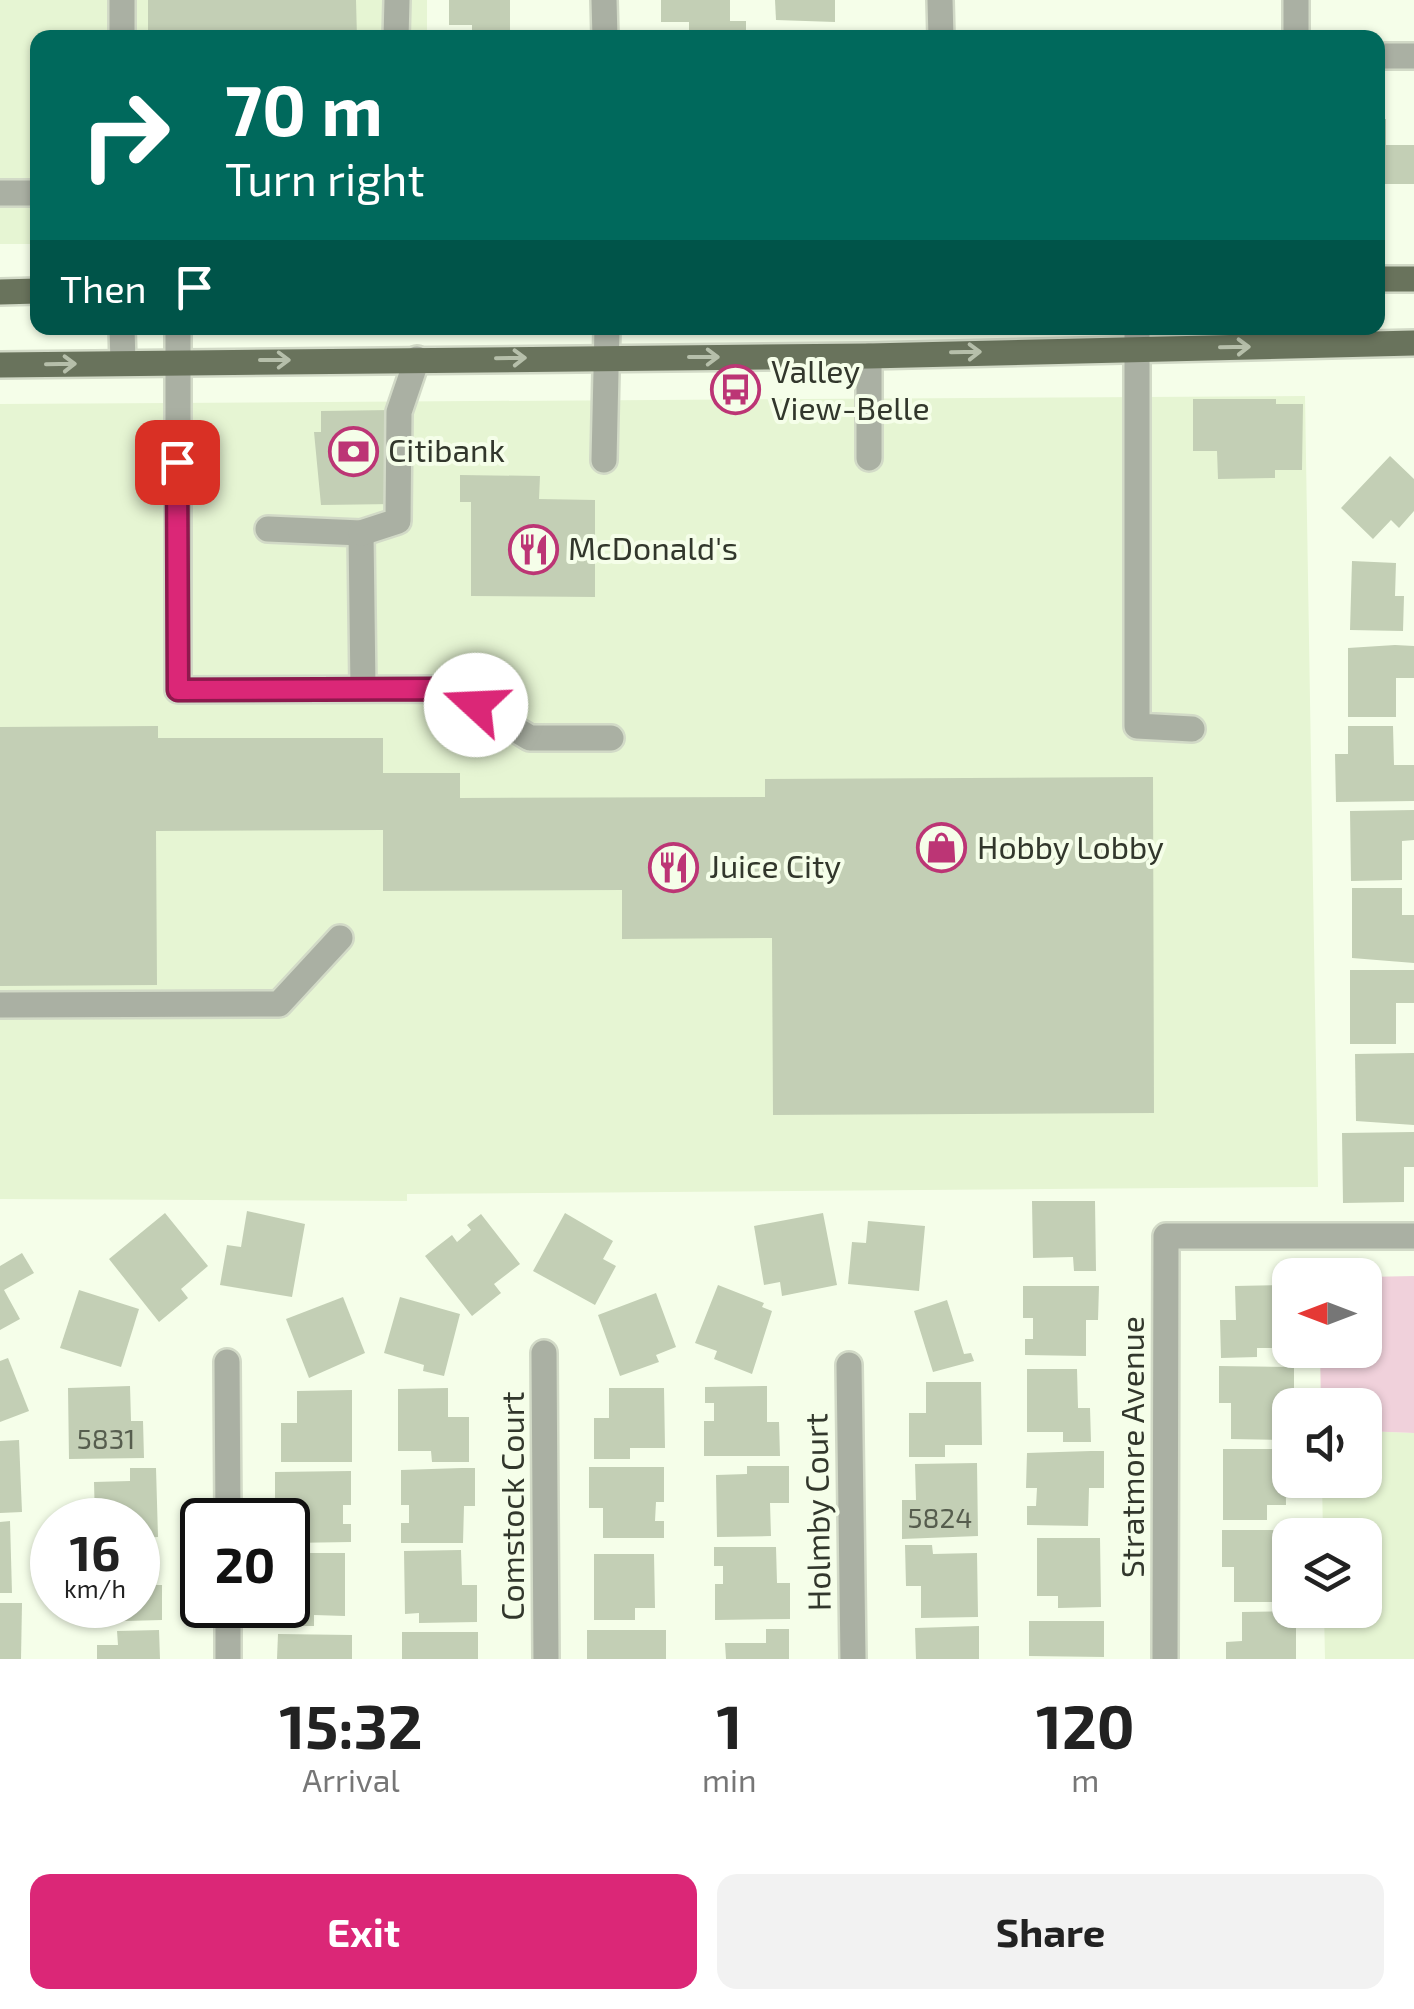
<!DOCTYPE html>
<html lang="en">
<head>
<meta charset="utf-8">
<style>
	:root { --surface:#fff; --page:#f2f2f2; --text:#222; --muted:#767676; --accent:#db2777 }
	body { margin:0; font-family:"Exo 2",sans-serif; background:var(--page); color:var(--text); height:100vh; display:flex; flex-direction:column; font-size:38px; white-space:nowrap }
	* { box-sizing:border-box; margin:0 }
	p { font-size:32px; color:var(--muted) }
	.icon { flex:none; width:55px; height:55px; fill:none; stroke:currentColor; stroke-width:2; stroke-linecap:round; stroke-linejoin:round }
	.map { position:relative; height:1659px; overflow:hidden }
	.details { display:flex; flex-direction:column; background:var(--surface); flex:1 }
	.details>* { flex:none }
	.hud { position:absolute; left:30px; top:30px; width:1355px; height:305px; border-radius:20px; box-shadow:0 2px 8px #0004; background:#00695c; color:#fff; overflow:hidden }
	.needle { width:65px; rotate:270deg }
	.tools { position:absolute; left:1272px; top:1258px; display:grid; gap:20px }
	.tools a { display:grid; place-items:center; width:110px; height:110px; border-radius:20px; background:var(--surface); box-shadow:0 2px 8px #0004; font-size:50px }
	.speed { position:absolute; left:30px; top:1498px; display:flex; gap:20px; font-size:50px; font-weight:700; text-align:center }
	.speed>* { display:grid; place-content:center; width:130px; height:130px; border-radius:50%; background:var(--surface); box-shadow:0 2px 8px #0004; line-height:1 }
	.speed small { font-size:25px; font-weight:400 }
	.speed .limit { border:5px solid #111; border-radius:15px; background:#fff; color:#111 }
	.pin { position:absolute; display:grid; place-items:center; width:85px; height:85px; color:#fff; margin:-42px; border-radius:20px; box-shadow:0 5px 15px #0006 }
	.me { position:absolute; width:110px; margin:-55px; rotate:290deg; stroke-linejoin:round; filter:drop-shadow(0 0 8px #0008) }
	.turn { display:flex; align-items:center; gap:35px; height:210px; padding:0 30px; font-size:45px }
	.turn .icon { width:130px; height:130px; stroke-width:2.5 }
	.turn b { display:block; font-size:70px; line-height:85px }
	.then { display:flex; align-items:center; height:95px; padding:0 30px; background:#0003; gap:20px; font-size:38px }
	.eta { display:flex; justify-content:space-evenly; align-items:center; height:170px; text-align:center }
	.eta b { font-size:60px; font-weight:700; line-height:70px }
	.action { display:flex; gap:20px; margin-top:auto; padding:20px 30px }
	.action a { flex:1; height:115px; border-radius:20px; background:var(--accent); color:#fff; font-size:40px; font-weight:700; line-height:115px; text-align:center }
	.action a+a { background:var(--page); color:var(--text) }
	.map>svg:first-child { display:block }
	.built { fill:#e6f5d3 }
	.green { fill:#f0d1db }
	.building { fill:#c3cfb5 }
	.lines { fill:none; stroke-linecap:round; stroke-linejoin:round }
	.minor-casing { stroke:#d2dac7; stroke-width:30 }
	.major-casing { stroke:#d2dac7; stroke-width:30 }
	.minor { stroke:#aab0a3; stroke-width:25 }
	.major { stroke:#69735c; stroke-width:25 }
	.oneway { stroke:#b6bfaa }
	.route-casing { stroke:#8e194d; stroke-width:25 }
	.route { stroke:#db2777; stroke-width:18 }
	.labels { text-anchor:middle; stroke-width:8; stroke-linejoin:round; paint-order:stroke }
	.number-label { font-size:28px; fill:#565d4e }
	.poi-label { font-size:32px; fill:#32372c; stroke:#f5fee9; text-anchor:start }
	.street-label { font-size:32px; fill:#32372c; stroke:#f5fee9 }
</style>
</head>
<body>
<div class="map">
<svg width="1414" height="1659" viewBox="0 0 1414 1659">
	<rect width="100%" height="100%" fill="#f5fee9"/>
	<!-- built -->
	<g class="built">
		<polygon points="0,0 427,0 427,37 38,38 37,244 0,244"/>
		<polygon points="1305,396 1318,1187 407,1194 407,1201 0,1199 0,404"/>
		<polygon points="1365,1431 1414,1433 1414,1659 1325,1659 1324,1610 1365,1610 1365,1535 1323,1535 1322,1480 1365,1480"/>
	</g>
	<!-- green -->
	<polygon class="green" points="1414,1276 1414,1433 1365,1431 1365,1405 1321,1405 1320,1350 1365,1350 1365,1277"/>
	<!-- building -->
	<g class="building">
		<polygon points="148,0 356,0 357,38 148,38"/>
		<polygon points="449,0 510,0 510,32 538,32 538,38 472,38 472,25 449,25"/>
		<polygon points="661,0 730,0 730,21 746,21 746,38 689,38 689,22 661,22"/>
		<polygon points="775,0 835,0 835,22 776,20"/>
		<polygon points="1378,119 1386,119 1386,145 1414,145 1414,184 1378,184"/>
		<polygon points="1193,399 1276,399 1276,404 1303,404 1302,470 1275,470 1275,478 1218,479 1217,451 1193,451"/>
		<polygon points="392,410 393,504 321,505 314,432 321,432 321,411"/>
		<polygon points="1390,456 1414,479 1414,511 1399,528 1391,520 1373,539 1341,508"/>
		<polygon points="460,475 540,476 539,499 595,500 595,597 471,596 471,502 460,502"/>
		<polygon points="1352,561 1396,563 1395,596 1404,596 1403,631 1350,630"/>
		<polygon points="1395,645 1414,646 1414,678 1396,678 1396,717 1348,717 1348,648"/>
		<polygon points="158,726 158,738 383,738 383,773 460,773 460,798 765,797 765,779 1153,777 1154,1113 773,1115 772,938 622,939 622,890 383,891 383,830 156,831 157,985 0,986 0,727"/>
		<polygon points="1348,726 1393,726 1394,765 1414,765 1414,801 1336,802 1335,754 1348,754"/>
		<polygon points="1414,810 1414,840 1402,841 1402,880 1351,881 1350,811"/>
		<polygon points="1352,888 1402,888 1402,915 1414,915 1414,963 1352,958"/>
		<polygon points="1350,970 1414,970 1414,1003 1396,1003 1396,1044 1350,1044"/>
		<polygon points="1414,1053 1414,1125 1356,1121 1355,1054"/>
		<polygon points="1414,1132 1414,1167 1404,1167 1404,1202 1343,1203 1342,1133"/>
		<polygon points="1032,1201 1095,1201 1096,1271 1074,1271 1073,1257 1033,1258"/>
		<polygon points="247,1211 305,1224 292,1297 220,1285 227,1245 241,1247"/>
		<polygon points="165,1213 208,1266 181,1289 188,1298 159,1322 109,1259"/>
		<polygon points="565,1213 613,1241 603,1259 616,1266 595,1305 533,1271"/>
		<polygon points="823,1213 837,1285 782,1296 780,1282 764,1285 754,1226"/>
		<polygon points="481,1214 520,1264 494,1284 501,1293 472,1316 425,1256 452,1235 457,1242 471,1230 467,1225"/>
		<polygon points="868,1221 925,1226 919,1291 848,1284 852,1242 866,1243"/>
		<polygon points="22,1253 34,1273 4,1290 20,1319 0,1330 0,1266"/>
		<polygon points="718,1285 764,1303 762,1307 772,1311 752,1374 714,1359 717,1351 695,1343"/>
		<polygon points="1290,1285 1290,1348 1257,1348 1257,1357 1221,1358 1220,1320 1236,1320 1235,1286"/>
		<polygon points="1023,1286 1099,1286 1098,1320 1086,1320 1086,1356 1025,1355 1025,1339 1033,1339 1033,1318 1023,1318"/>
		<polygon points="79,1290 139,1309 121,1367 60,1348"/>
		<polygon points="656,1293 676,1347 656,1355 659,1362 620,1376 598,1315"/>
		<polygon points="343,1297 365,1353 309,1378 286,1319"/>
		<polygon points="400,1297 460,1314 444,1376 423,1371 424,1365 384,1353"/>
		<polygon points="947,1300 964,1354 971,1353 974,1361 933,1372 914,1311"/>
		<polygon points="8,1358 29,1411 0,1422 0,1361"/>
		<polygon points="1219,1366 1294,1367 1294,1400 1283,1400 1283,1412 1290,1412 1290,1440 1231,1439 1231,1403 1219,1403"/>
		<polygon points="1027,1369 1077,1369 1078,1408 1090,1408 1091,1442 1063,1442 1063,1432 1027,1432"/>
		<polygon points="926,1382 981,1382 982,1445 945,1445 945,1457 909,1457 909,1413 926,1413"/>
		<polygon points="130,1386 131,1421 143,1421 144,1458 69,1459 68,1388"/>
		<polygon points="767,1386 767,1422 779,1422 780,1456 704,1456 704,1421 714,1421 714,1403 705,1403 705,1387"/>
		<polygon points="448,1388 448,1417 469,1417 469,1462 432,1462 431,1451 398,1451 398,1389"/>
		<polygon points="609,1388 664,1388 665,1448 630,1448 630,1459 594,1459 594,1418 609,1418"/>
		<polygon points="352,1390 352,1462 281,1462 281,1423 297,1423 297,1391"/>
		<polygon points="19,1440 22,1512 0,1513 0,1441"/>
		<polygon points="1223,1449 1285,1449 1286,1505 1267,1505 1267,1520 1223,1520"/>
		<polygon points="1091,1451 1104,1451 1104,1488 1089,1488 1088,1526 1027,1525 1027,1506 1036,1506 1037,1488 1026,1488 1027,1453"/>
		<polygon points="977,1463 978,1536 902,1539 902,1500 916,1500 915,1464"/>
		<polygon points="747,1466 789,1466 789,1503 770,1503 771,1536 717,1537 716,1475 747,1474"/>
		<polygon points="589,1467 664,1467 664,1502 656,1502 655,1521 664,1521 664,1538 603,1538 603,1508 589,1508"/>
		<polygon points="130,1468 156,1468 158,1537 138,1538 138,1520 95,1520 94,1482 130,1481"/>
		<polygon points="462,1468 475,1468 475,1506 464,1506 463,1543 401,1543 401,1523 409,1523 409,1505 401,1505 401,1470"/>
		<polygon points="351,1471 351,1505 343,1505 343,1524 351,1524 351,1542 289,1543 289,1507 275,1507 275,1472"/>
		<polygon points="10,1521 12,1593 0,1593 0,1522"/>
		<polygon points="1222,1530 1298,1530 1298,1535 1290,1535 1290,1602 1234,1602 1234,1567 1222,1567"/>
		<polygon points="1037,1538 1100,1538 1101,1607 1058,1608 1058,1596 1037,1596"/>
		<polygon points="905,1545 932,1545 933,1554 977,1553 978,1617 921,1618 921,1586 906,1586"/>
		<polygon points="714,1547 776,1547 777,1583 790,1583 790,1619 715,1620 715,1584 723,1584 723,1566 714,1566"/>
		<polygon points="138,1549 149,1549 149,1585 162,1585 162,1620 88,1622 87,1605 138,1605"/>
		<polygon points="461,1550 462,1585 477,1585 477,1622 419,1623 419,1613 405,1614 404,1551"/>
		<polygon points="293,1553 345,1553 345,1616 314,1615 314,1626 277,1626 277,1605 288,1605 288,1586 293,1586"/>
		<polygon points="594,1554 654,1554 655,1608 635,1608 635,1620 594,1620"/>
		<polygon points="0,1603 22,1603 21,1659 0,1659"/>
		<polygon points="1296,1611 1296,1659 1226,1659 1226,1642 1242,1641 1242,1612"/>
		<polygon points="1029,1621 1104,1621 1104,1657 1029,1656"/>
		<polygon points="979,1626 979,1659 916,1659 915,1628"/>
		<polygon points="766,1629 789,1629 789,1659 726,1659 725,1643 766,1643"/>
		<polygon points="159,1630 160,1659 97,1659 97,1645 118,1645 117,1631"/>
		<rect x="587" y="1630" width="79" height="29"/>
		<rect x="402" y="1632" width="76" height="27"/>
		<polygon points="278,1634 352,1635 352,1659 277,1659"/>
	</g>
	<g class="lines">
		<defs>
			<g id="minor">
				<polyline points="122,0 122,38"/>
				<polyline points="604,0 605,38"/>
				<polyline points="940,0 941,38"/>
				<polyline points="1296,0 1296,38"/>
				<polyline points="396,38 397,0"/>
				<polyline points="1378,56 1414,56"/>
				<polyline points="0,193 38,193"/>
				<polyline points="122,328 123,363"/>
				<polyline points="178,328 178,690 448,689 530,738 611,738"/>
				<polyline points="1137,328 1137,726 1192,729"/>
				<polyline points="869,356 869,458"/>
				<polyline points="604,460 607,328"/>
				<polyline points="268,529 361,533 363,689"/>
				<polyline points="361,533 398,521 399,412 417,359"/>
				<polyline points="0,1005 279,1004 340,938"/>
				<polyline points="544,1353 546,1659"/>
				<polyline points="227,1362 228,1520"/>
				<polyline points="849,1365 853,1659"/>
				<polyline points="228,1605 228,1659"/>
				<polyline points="1165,1659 1166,1236 1414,1236"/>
			</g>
			<g id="major">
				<polyline points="1378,279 1414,279"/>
				<polyline points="0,292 38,291"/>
				<polyline points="0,365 869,356 1414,343"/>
			</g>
		</defs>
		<!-- minor casing -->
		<use href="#minor" class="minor-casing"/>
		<!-- major casing -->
		<use href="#major" class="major-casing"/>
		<!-- minor -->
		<use href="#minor" class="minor"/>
		<!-- major -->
		<use href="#major" class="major"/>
	</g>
	<!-- one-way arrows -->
	<defs><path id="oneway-shaft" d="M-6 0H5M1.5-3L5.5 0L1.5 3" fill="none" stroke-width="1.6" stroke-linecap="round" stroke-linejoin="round" transform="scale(2.5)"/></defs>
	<g class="oneway">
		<use href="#oneway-shaft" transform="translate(1235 347) rotate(-1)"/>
		<use href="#oneway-shaft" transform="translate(966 352) rotate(-1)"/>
		<use href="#oneway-shaft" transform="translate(704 357)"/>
		<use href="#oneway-shaft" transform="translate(511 358) rotate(-1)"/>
		<use href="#oneway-shaft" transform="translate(275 360)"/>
		<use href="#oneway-shaft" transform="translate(61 364) rotate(-1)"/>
	</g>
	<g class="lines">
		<defs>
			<polyline id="route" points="177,462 178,690 448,689 476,705"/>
		</defs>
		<!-- route casing -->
		<use href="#route" class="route-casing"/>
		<!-- route -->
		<use href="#route" class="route"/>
	</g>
	<!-- icons -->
	<defs>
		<symbol id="bus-ring" viewBox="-11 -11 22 22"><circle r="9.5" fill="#f5fee9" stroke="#bc3575" stroke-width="1.5"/><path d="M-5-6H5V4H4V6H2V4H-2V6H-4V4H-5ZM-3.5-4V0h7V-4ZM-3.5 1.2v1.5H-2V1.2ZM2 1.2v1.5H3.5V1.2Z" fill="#bc3575"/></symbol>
		<symbol id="bank-ring" viewBox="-11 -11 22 22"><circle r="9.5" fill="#f5fee9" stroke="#bc3575" stroke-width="1.5"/><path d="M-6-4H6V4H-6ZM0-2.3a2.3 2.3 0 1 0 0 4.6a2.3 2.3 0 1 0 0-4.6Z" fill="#bc3575"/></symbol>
		<symbol id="restaurant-ring" viewBox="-11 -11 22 22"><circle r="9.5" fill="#f5fee9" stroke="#bc3575" stroke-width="1.5"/><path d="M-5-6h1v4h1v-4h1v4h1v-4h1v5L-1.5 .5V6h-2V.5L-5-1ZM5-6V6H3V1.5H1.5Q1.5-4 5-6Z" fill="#bc3575"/></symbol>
		<symbol id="shop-ring" viewBox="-11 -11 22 22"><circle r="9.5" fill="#f5fee9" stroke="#bc3575" stroke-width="1.5"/><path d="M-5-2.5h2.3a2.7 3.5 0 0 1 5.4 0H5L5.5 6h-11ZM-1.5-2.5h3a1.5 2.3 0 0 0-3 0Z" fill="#bc3575"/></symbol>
	</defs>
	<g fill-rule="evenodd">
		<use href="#bus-ring" x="708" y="362" width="55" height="55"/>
		<use href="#bank-ring" x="326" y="424" width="55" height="55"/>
		<use href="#restaurant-ring" x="506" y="522" width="55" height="55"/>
		<use href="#shop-ring" x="914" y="820" width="55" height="55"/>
		<use href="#restaurant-ring" x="646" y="840" width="55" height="55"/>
	</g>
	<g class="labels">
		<!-- number labels -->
		<g class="number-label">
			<text x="106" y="1449">5831</text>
			<text x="940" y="1528">5824</text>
		</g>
		<!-- poi labels -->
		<g class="poi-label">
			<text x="771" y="383">Valley<tspan x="771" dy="37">View-Belle</tspan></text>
			<text x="388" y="462">Citibank</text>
			<text x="568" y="560">McDonald's</text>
			<text x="977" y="859">Hobby Lobby</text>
			<text x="709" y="878">Juice City</text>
		</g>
		<!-- street labels -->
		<g class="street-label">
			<text transform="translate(1133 1447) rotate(-90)" y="11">Stratmore Avenue</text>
			<text transform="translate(513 1506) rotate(-90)" y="11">Comstock Court</text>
			<text transform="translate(818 1512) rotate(-91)" y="11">Holmby Court</text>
		</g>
	</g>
</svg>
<div class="tools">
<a><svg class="needle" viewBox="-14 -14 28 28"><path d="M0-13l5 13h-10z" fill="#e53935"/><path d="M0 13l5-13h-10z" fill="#767676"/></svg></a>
<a><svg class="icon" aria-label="sound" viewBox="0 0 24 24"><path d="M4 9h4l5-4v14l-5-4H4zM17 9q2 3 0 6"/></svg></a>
<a><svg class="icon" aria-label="layers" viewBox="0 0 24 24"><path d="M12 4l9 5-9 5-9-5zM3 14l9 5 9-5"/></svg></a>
</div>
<div class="speed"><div>16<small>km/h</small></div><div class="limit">20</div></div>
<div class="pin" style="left:177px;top:462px;background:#d93025"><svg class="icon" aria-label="arrive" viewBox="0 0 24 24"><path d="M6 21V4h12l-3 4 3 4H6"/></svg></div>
<svg class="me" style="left:476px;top:705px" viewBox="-20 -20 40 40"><circle r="19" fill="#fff"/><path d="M0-13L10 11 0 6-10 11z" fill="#db2777"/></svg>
<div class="hud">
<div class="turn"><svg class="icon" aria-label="right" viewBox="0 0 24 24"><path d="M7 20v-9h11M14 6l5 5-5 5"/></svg><div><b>70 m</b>Turn right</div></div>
<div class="then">Then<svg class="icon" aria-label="arrive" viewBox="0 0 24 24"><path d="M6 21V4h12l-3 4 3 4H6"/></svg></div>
</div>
</div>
<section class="details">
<div class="eta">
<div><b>15:32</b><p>Arrival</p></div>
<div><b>1</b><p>min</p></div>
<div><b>120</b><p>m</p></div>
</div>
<div class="action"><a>Exit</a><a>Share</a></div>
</section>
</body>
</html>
